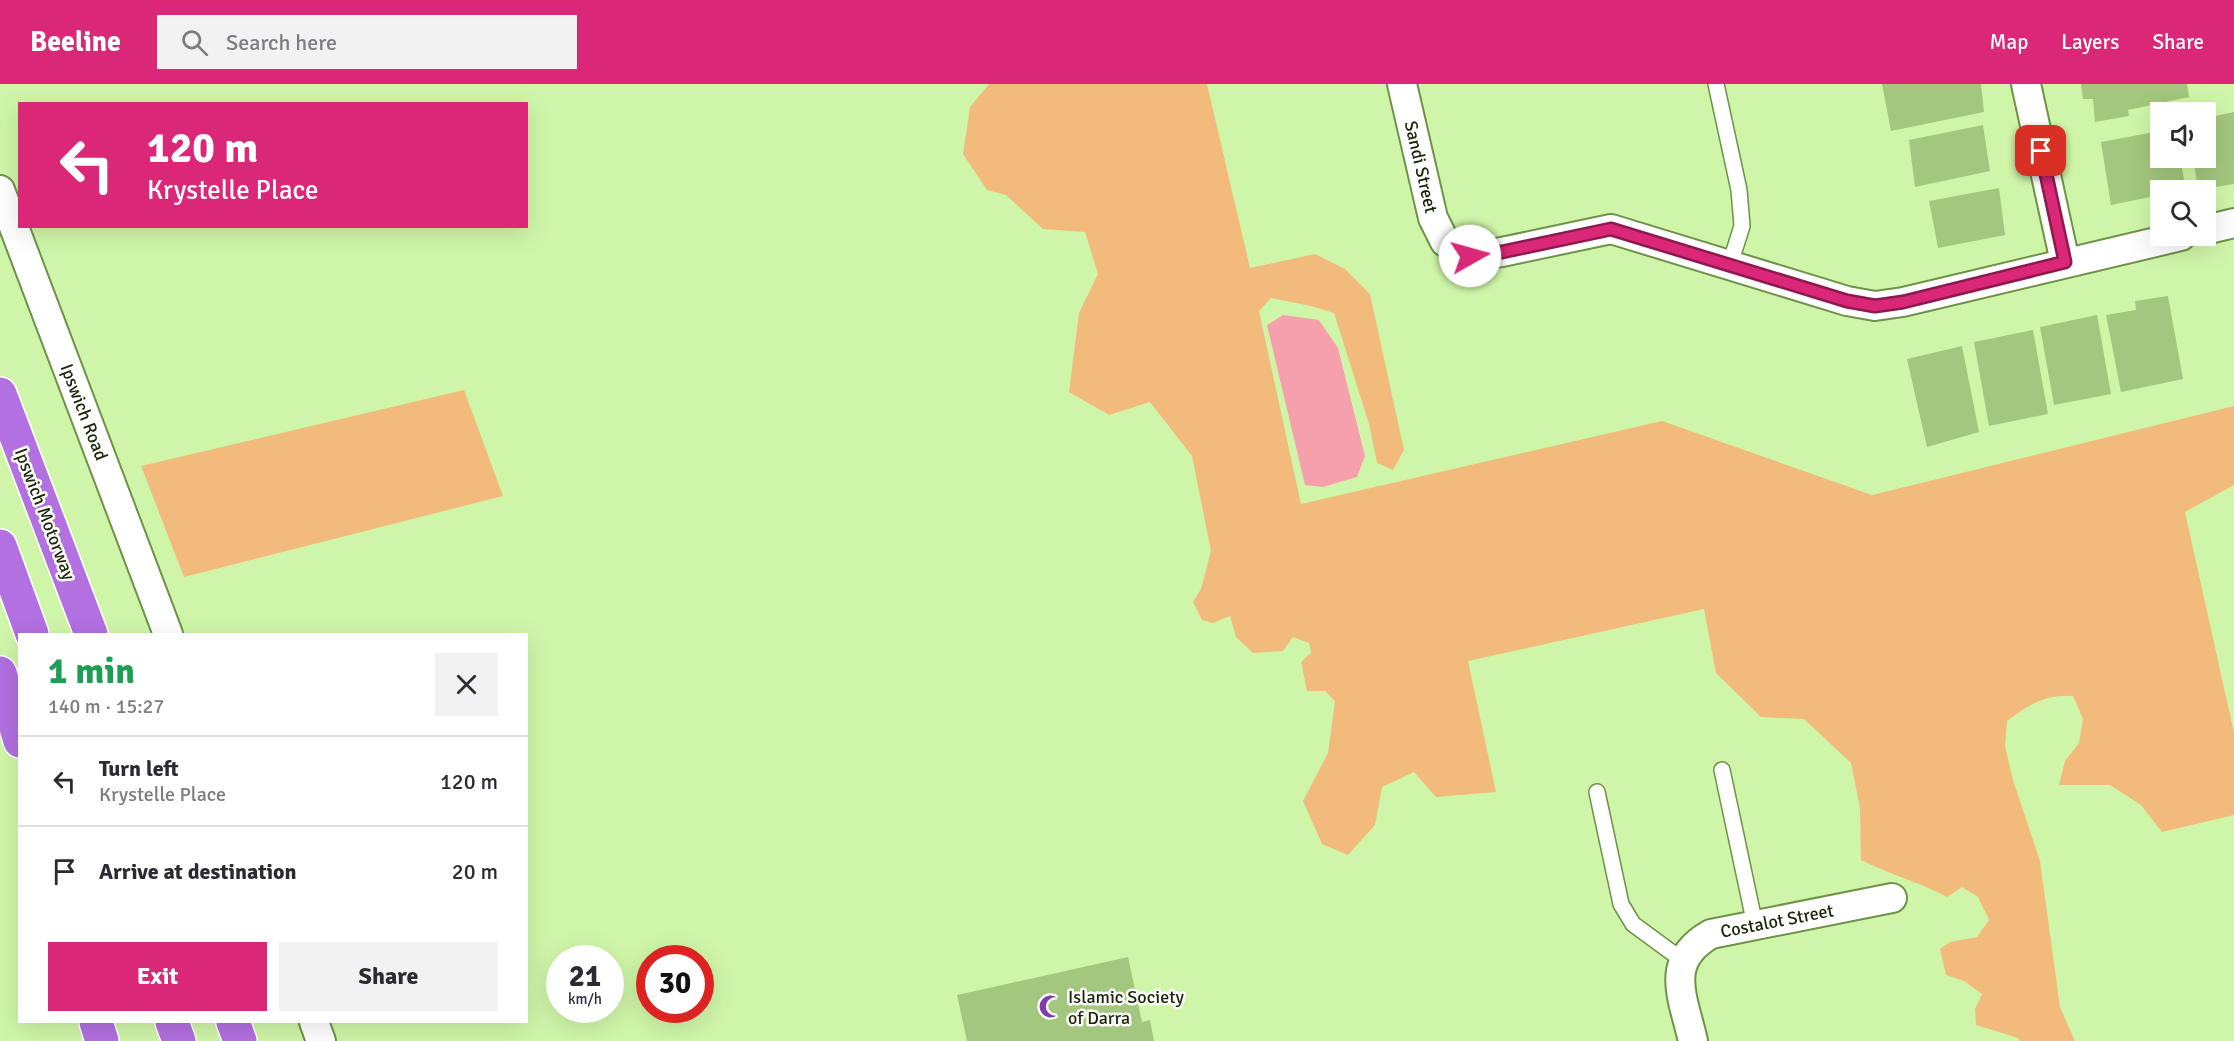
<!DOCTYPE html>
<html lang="en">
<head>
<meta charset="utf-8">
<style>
	:root { --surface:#fff; --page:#f2f2f3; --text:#2b2b33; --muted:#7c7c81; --line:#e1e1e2; --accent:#db2777 }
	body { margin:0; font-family:Signika,sans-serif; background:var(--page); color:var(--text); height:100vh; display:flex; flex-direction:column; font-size:22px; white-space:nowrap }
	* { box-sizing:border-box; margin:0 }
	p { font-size:20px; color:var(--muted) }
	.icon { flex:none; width:33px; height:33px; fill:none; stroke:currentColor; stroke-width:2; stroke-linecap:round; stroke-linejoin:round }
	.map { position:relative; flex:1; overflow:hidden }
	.details { position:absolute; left:18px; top:549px; width:510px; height:390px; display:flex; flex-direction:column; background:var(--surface); border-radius:0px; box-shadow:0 6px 24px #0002 }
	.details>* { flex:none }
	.hud { position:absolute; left:18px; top:18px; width:510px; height:126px; border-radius:0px; box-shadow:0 6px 24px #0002; background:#db2777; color:#fff; overflow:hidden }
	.tools { position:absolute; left:2150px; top:18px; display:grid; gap:12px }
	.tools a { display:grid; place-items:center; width:66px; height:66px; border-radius:0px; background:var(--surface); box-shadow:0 6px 24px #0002; font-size:30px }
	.speed { position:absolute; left:546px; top:861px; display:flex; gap:12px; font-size:30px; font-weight:700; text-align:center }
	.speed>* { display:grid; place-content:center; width:78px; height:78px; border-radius:50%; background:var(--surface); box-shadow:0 6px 24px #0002; line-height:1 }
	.speed small { font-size:15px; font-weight:400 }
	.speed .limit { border:9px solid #d22; background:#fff; color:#111 }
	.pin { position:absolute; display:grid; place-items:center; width:51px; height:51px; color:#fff; margin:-26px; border-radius:12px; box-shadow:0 3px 9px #0006 }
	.me { position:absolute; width:66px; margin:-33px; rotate:83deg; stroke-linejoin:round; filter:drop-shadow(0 0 4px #0008) }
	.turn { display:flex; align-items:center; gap:21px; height:126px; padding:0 30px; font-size:27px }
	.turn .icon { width:78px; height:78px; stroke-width:2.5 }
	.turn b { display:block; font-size:42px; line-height:51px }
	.round { display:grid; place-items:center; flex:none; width:63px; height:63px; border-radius:0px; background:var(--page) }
	.headline { display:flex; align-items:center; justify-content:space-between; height:102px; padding:0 30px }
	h1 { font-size:36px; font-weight:700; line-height:45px; color:#1e9e55 }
	.primary-button { display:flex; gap:12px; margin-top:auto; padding:12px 30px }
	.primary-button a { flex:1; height:69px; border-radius:0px; background:var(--accent); color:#fff; font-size:24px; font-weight:700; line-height:69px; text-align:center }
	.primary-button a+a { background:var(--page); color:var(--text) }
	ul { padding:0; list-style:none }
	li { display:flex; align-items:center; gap:18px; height:90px; padding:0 30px; border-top:2px solid var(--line) }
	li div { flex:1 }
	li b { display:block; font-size:22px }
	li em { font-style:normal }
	header { display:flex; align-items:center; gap:36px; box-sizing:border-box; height:84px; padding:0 30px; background:var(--accent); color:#fff }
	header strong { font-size:28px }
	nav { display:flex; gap:33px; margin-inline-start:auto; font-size:21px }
	.search { width:420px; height:54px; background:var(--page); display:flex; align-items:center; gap:15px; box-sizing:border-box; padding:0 21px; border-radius:0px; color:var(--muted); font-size:22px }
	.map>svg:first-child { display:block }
	.green { fill:#f2bb7b }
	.water { fill:#f7a0ad }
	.building { fill:#a3c77e }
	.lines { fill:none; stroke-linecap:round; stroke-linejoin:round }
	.lane-casing { stroke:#6f9248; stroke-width:18 }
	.street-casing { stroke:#6f9248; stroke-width:32 }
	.highway-casing { stroke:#fff; stroke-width:36 }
	.lane { stroke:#fff; stroke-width:15 }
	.street { stroke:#fff; stroke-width:28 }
	.highway { stroke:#b270e0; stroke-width:33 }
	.route-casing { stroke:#8e194d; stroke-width:15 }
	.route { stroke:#db2777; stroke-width:10 }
	.labels { text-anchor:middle; stroke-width:5; stroke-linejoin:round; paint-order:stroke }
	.street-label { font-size:18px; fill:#182607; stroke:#fff }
	.poi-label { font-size:18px; fill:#182607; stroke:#fff; text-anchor:start }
</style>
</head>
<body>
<header>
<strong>Beeline</strong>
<div class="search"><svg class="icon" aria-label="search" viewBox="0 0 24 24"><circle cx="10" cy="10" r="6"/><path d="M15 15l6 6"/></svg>Search here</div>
<nav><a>Map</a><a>Layers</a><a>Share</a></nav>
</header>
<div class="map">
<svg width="2234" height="957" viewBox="0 0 2234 957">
	<rect width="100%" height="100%" fill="#cff6a8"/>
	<!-- green -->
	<g class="green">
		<path d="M989,0h218l43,184 65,-14 30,15 25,25 34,156 -11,20 -16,-7 -8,-39 -35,-111 -23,-7 -40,-8 -12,13 42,193 361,-83 210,74 362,-89v79l-49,27 49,221v82l-72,17 -21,-27 -31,-20h-51l6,-24 14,-18 4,-24 -10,-23c-27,-2 -45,9 -66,25l-2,25 8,34 27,81 20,146 15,34h-55l-2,-3 -42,-13 -1,-16 7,-15 -18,-13 -18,-6 -6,-26 10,-7 27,-5 12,-17 -11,-23 -16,-10 -15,10c-28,-15 -58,-23 -86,-37l-1,-52 -9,-45 -47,-44 -43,-2 -45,-44 -12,-64 -236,52 28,131 -60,5 -22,-25 -32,15 -7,38 -27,30 -26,-11 -19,-43 25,-48 7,-52 -10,-10h-18l-6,-29 10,-9 -2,-10 -16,-6 -10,14 -30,2 -17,-16 -6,-21 -17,7 -11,-3 -9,-18 8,-13 10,-38 -19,-95 -42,-54 -41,13 -40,-23 10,-79 19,-39 -13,-42 -42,-3 -37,-34 -19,-5 -24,-36 7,-47z"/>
		<polygon points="464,306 503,412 184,493 141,382"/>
	</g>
	<!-- water -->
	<polygon class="water" points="1283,231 1319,236 1338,264 1365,372 1357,393 1323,403 1305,401 1267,241"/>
	<!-- building -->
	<g class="building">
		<polygon points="1882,0 1981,0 1984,28 1891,47"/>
		<polygon points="2081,0 2187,0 2189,13 2128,26 2129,32 2095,38 2093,15 2083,15"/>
		<polygon points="2234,28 2234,100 2198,106 2193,74 2205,74 2205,34"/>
		<polygon points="1983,41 1990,87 1915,103 1909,56"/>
		<polygon points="2160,47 2160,74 2180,74 2186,105 2160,106 2160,111 2111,121 2101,58"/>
		<polygon points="1999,104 2005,151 1938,164 1929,117"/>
		<polygon points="2168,212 2183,295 2121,308 2106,231 2136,226 2135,217"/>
		<polygon points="2097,231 2111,310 2054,321 2040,243"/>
		<polygon points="2033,246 2048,330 1989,342 1974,258"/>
		<polygon points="1962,262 1979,348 1927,363 1907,275"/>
		<polygon points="1128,873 1142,938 1150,936 1154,957 967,957 957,911"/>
	</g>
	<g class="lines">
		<defs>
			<g id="lane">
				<polyline points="1716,0 1739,106 1742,142 1730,180"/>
				<polyline points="1722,686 1755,841"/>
				<polyline points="1597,708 1621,820 1633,840 1682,876"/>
			</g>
			<g id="street">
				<polyline points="1402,0 1433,134 1445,158 1471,172 1502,168 1611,145 1847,217 1875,222 1903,218 2181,152"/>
				<polyline points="2026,0 2065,178"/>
				<polyline points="0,106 168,550"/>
				<polyline points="2205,146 2234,139"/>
				<polyline points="314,938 321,957"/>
				<path d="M1693,957c-10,-44 -30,-80 18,-107l181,-36"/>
			</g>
			<g id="highway">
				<polyline points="0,310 91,550"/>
				<polyline points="0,462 32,550"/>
				<polyline points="0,589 20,657"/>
				<polyline points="96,938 102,957"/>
				<polyline points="172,938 179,957"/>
				<polyline points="233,938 240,957"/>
			</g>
		</defs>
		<!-- lane casing -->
		<use href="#lane" class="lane-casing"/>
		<!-- street casing -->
		<use href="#street" class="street-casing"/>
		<!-- highway casing -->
		<use href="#highway" class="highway-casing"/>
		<!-- lane -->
		<use href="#lane" class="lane"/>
		<!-- street -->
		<use href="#street" class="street"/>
		<!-- highway -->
		<use href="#highway" class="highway"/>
	</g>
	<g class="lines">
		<defs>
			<polyline id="route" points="1470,172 1502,168 1611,145 1847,217 1875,222 1903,218 2065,178 2041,67"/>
		</defs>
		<!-- route casing -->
		<use href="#route" class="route-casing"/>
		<!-- route -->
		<use href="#route" class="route"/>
	</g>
	<!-- icons -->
	<defs>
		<symbol id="mosque-bare" viewBox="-9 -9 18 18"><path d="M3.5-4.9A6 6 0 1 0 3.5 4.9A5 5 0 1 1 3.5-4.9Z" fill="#813bad" stroke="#fff" stroke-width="2.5" paint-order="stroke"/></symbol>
	</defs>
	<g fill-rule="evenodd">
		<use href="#mosque-bare" x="1034" y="906" width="33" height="33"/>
	</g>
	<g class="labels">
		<!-- street labels -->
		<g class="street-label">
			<text transform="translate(1421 83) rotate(77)" y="6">Sandi Street</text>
			<text transform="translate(84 328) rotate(69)" y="6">Ipswich Road</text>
			<text transform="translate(45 430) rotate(69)" y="6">Ipswich Motorway</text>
			<text transform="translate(1777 837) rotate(-11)" y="6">Costalot Street</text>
		</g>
		<!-- poi labels -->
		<g class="poi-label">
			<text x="1068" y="919">Islamic Society<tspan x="1068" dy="21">of Darra</tspan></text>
		</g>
	</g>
</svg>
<div class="tools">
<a><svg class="icon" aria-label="sound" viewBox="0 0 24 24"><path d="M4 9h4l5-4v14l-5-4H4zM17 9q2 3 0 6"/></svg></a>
<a><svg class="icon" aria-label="search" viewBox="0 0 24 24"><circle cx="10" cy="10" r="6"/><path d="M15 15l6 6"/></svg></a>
</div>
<div class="speed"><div>21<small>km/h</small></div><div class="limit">30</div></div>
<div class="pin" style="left:2041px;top:67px;background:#d93025"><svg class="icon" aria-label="arrive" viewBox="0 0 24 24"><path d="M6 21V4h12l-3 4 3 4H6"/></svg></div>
<svg class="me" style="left:1470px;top:172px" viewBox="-20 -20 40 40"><circle r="19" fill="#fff"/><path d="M0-13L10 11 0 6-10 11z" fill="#db2777"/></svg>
<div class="hud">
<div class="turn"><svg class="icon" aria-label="left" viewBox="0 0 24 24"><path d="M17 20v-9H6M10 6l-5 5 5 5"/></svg><div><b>120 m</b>Krystelle Place</div></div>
</div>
<section class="details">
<div class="headline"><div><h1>1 min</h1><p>140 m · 15:27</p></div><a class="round"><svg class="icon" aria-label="close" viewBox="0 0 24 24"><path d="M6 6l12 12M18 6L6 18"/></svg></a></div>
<ul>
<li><svg class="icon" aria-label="left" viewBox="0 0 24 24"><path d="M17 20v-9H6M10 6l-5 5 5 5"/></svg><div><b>Turn left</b><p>Krystelle Place</p></div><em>120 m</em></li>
<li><svg class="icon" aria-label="arrive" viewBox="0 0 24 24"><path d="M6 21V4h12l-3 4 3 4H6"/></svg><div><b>Arrive at destination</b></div><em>20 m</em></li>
</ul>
<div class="primary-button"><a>Exit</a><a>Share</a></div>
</section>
</div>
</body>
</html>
